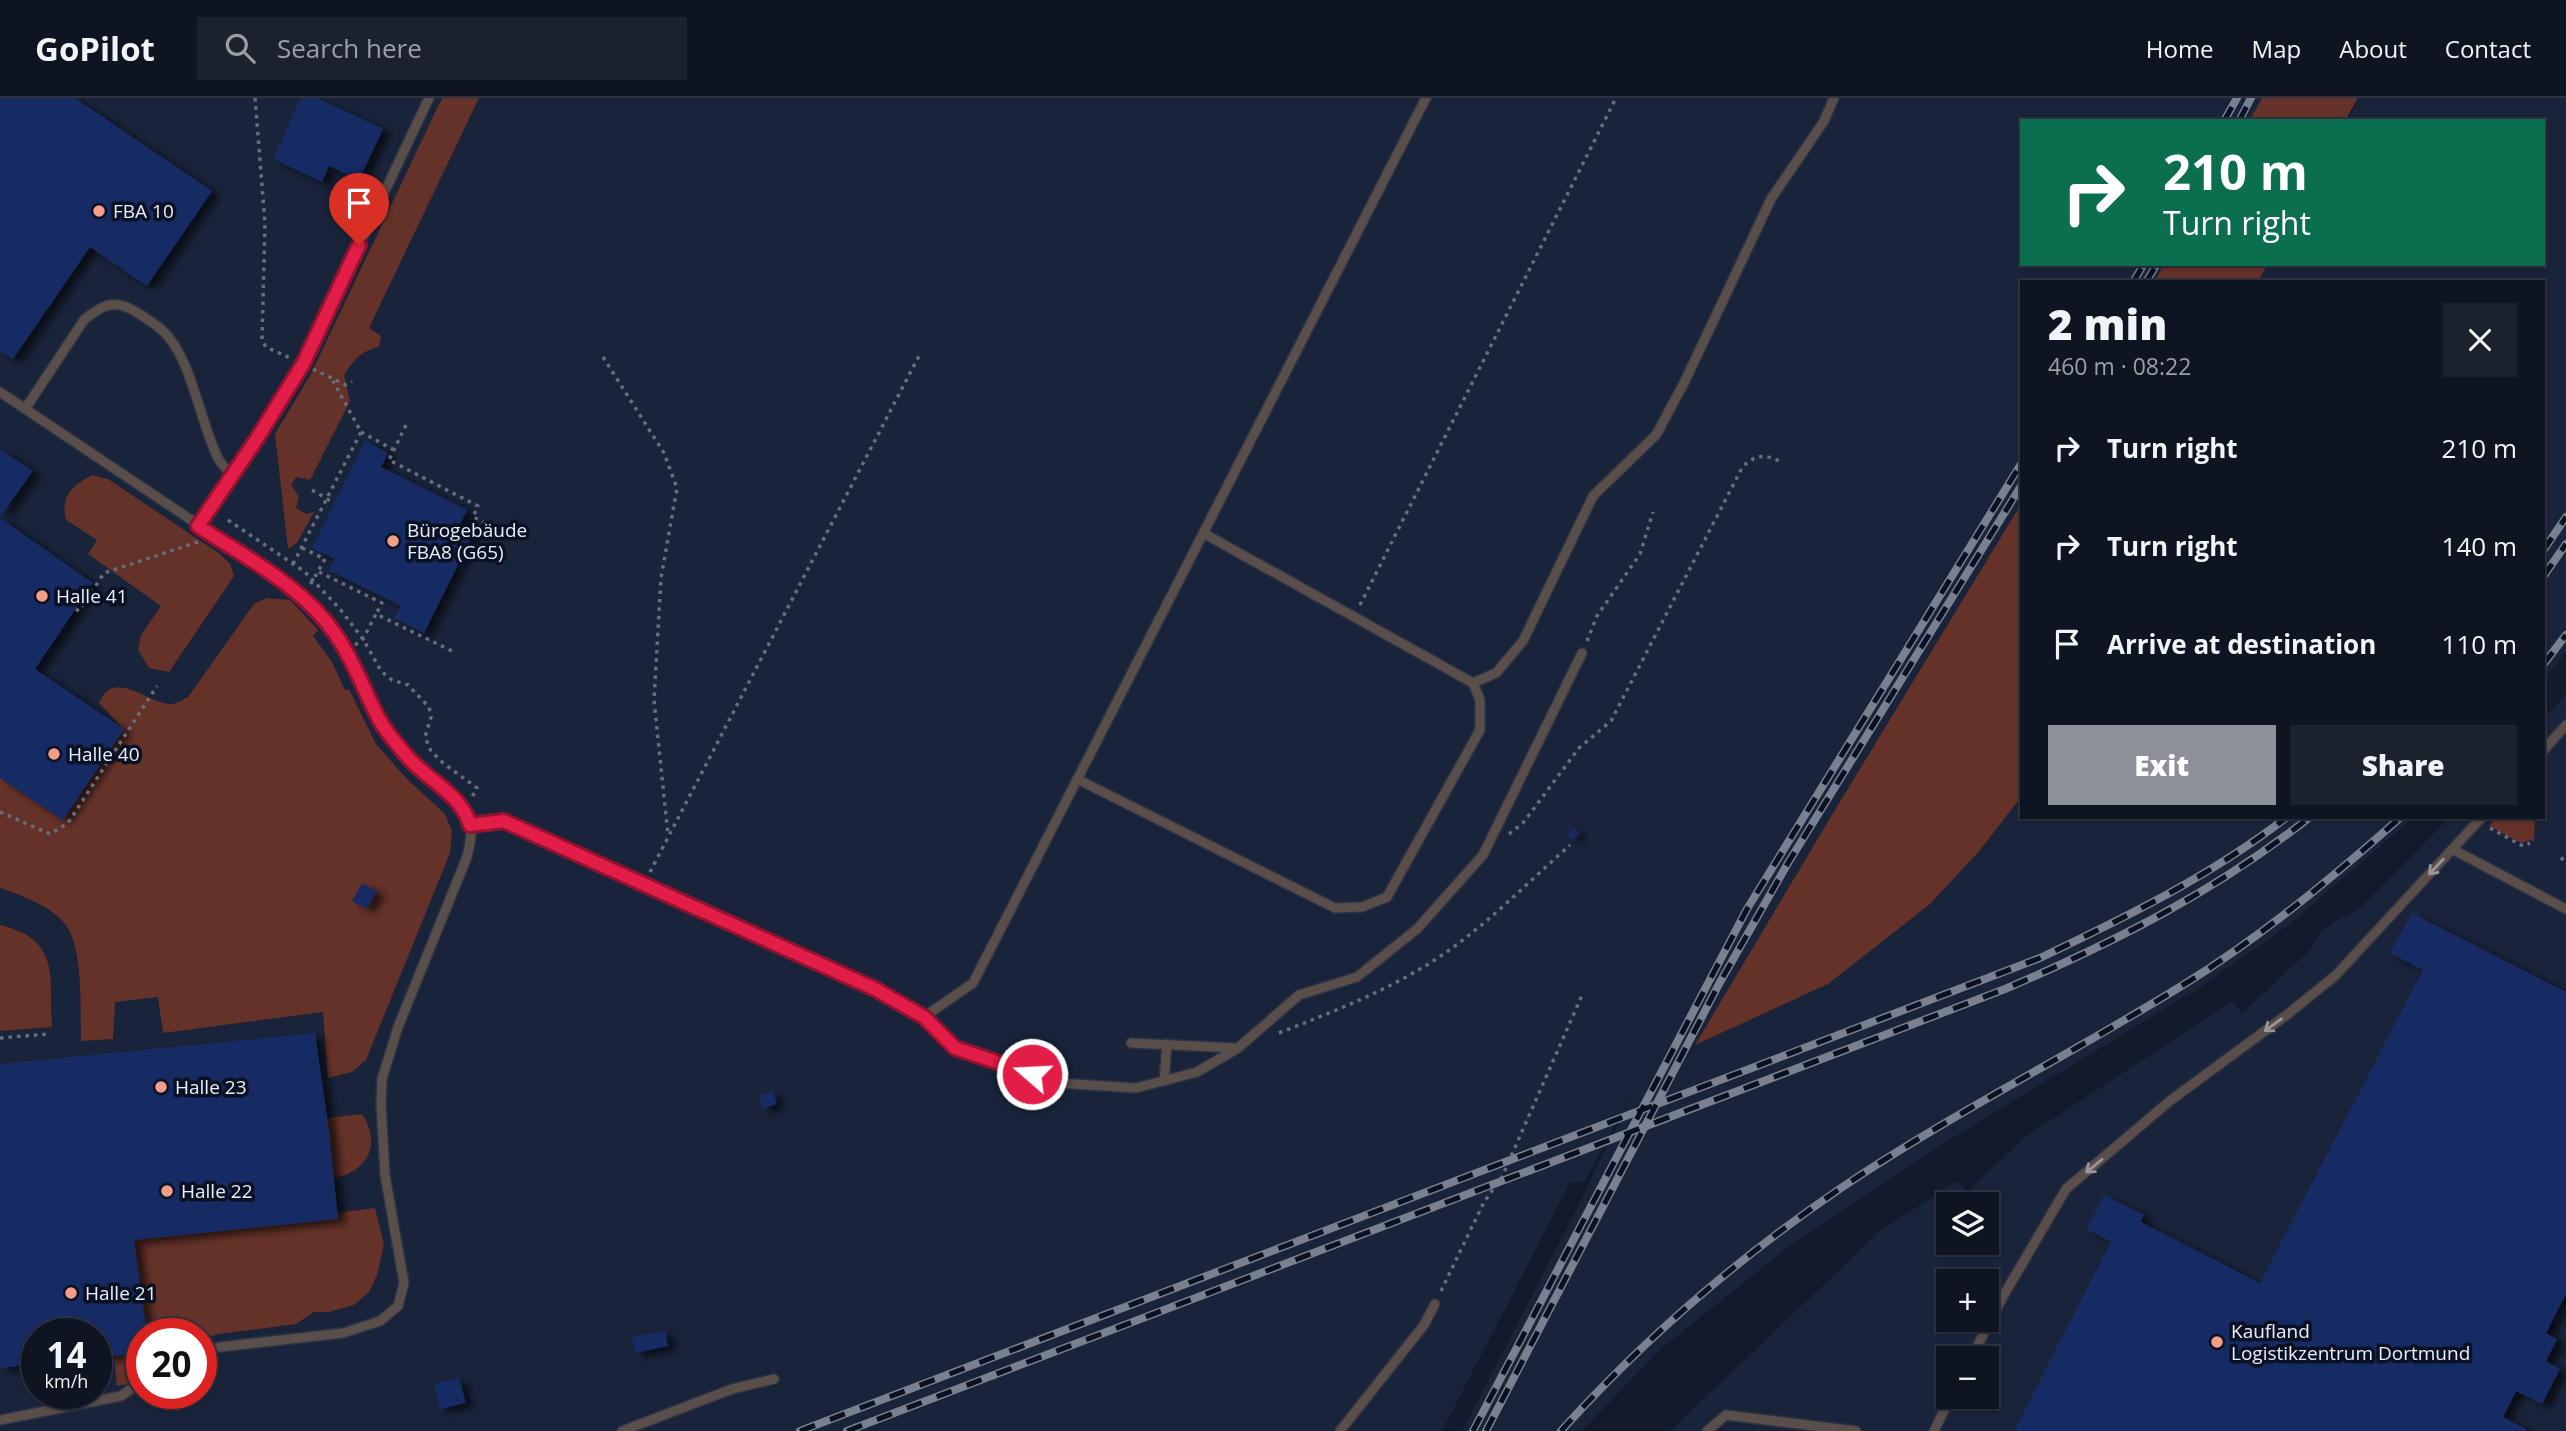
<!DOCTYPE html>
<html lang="en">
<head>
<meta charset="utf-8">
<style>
	:root { --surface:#0e1421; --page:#1c212e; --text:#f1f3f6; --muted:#9b9ea5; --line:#2e333f; --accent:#8c9099 }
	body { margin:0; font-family:"Open Sans",sans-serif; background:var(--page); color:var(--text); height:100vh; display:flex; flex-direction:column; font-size:26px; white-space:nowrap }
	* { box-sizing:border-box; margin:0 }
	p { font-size:23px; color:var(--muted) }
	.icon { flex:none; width:38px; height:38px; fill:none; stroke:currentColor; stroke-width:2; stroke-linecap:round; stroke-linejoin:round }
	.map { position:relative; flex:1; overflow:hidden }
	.details { position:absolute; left:2020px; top:182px; width:525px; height:539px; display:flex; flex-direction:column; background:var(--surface); border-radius:0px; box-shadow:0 2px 5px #0004,0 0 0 2px var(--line) }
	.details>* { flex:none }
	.hud { position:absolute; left:2020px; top:21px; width:525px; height:147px; border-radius:0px; box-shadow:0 2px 5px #0004,0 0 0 2px var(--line); background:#0b6e4f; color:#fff; overflow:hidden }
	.controls { position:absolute; left:1936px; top:1094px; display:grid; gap:14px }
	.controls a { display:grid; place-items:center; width:63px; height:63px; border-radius:0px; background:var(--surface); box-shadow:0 2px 5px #0004,0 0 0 2px var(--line); font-size:35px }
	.speed { position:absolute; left:21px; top:1220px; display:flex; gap:14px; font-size:35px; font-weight:700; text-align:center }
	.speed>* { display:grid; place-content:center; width:91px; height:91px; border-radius:50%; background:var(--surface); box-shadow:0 2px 5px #0004,0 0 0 2px var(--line); line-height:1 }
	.speed small { font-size:18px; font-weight:400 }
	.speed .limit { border:10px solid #d22; background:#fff; color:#111 }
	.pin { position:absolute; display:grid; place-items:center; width:60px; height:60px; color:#fff; margin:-72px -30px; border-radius:50% 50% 50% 0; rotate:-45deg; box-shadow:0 0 7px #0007 }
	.pin .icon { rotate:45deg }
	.me { position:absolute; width:77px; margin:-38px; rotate:289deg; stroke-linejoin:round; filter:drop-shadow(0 0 5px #0008) }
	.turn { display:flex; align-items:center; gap:24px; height:147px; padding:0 28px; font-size:32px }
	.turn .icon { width:91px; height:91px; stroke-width:2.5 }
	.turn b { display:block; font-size:49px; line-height:60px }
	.round { display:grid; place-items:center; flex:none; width:74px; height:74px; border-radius:0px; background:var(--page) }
	.overview { display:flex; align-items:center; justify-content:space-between; height:119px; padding:0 28px }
	h1 { font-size:42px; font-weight:800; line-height:52px }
	.action { display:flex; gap:14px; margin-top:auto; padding:14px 28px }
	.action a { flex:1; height:80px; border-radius:0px; background:var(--accent); color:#fff; font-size:28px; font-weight:800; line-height:80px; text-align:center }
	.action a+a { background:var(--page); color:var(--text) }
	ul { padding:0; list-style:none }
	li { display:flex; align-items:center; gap:21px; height:98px; padding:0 28px }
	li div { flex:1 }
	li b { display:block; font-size:26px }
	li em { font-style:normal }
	header { display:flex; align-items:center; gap:42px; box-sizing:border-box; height:98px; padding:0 35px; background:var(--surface); border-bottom:2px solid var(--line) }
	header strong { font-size:33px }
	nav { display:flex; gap:38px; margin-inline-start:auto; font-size:24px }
	.search { width:490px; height:63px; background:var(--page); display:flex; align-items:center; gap:18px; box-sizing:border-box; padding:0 24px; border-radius:0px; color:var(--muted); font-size:26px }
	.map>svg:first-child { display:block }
	.built { fill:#19233a; fill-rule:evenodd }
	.green { fill:#643228 }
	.building { fill:#192c64; filter:url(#shadow) }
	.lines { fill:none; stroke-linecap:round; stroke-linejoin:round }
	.service-casing { stroke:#2c3345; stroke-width:12 }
	.path { stroke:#676e7e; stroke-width:3.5; stroke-dasharray:3.5 5; stroke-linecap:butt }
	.service { stroke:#5a4e4b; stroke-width:9 }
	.rail-casing { stroke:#798090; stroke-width:8 }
	.rail { stroke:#0a1122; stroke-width:5; stroke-dasharray:16; stroke-linecap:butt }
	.oneway { stroke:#9a969a }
	.route-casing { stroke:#92132f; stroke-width:18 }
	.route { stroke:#e11d48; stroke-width:12 }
	.poi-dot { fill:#f49d8b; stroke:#0a1122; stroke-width:2.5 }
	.labels { text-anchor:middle; stroke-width:7; stroke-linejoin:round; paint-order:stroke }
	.poi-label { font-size:19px; fill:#e8eefb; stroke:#0a1122; text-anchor:start }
</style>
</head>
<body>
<header>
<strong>GoPilot</strong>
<div class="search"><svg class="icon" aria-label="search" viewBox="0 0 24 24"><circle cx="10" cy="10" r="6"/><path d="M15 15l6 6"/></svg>Search here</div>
<nav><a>Home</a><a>Map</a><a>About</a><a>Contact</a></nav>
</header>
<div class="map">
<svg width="2566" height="1333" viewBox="0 0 2566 1333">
	<defs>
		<filter id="shadow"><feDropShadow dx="8" dy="4.5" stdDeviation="3.5" flood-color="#0009"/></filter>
	</defs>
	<rect width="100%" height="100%" fill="#121a2c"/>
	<!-- built -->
	<g class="built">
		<path d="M0,0h2262l-13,23h-228v143h143l-10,18h-133v222l-191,314 -134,226 132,-60 153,-135 40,-52v20h393l-124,107 -89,63 -265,161 -147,98 -128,103 -79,82h-120l106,-205 68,-139 -51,94 -15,2 -128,248h-1442zM37,1236h59v59h-59zM142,1236h59v59h-59z"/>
		<polygon points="2359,0 2566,0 2566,554 2543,583 2543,184 2259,184 2268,166 2543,166 2543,23 2347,23"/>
		<path d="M2566,596v737h-896l210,-200 77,-50 11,10 57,-54 207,-136 10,12 68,-63 10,-18 15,-11 24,-12 91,-92h93v-98zM1948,1106h38v38h-38zM1948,1183h38v39h-38zM1948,1260h38v38h-38z"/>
	</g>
	<!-- green -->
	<g class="green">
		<path d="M442,0h37l-110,230 12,8 -2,11c-18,4 -26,13 -35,29l6,25 -40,79 -14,-3 -5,8 8,12 -3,11 10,6 8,-2 -17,31 -9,6 -13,-115 36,-60z"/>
		<polygon points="2262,0 2358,0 2345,23 2249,23"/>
		<polygon points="2164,166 2268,166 2258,184 2154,184"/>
		<path d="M92,377l16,4 112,75 10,10 4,12 -65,96 -20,-4 -11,-18 3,-15 20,-29 -73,-52 9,-14 -31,-20c-6,-24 6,-34 26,-45z"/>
		<polygon points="2021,406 2021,699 1981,751 1930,806 1828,886 1695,947 1830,720"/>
		<path d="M267,500l23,2 28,30 -5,6 19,26 13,28 4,-1 27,55 32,36 37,34 7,17 -2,22 -84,207 -14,12 -24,6 -5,-66 -160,21 -5,-36 -43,5 -2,37 -32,2c-1,-31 3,-92 -16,-117 -13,-18 -45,-29 -65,-36v-110l63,42 60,-91 -24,-26c15,-37 50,3 74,1 4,-1 11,-5 15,-7l66,-93z"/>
		<polygon points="2497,719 2535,719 2534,744 2531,742 2521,745 2489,728"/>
		<path d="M0,827c61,15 49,50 52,102l-52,4z"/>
		<path d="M362,1016c20,29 6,58 -28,64l-7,-60z"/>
		<polygon points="375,1110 384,1147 377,1177 369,1194 354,1207 329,1214 314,1214 296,1226 218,1236 201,1241 201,1236 147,1235 134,1142"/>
		<polygon points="142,1255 142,1272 127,1286 117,1288 114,1258"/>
	</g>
	<!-- building -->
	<g class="building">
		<polygon points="0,0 75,0 212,93 147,188 90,149 13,261 0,253"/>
		<polygon points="301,0 317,0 383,31 359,82 329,68 322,84 273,61"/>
		<polygon points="365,343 388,355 381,369 467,412 459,428 474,435 424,535 394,520 401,508 329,472 335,461 312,450"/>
		<polygon points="0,351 33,373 0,419"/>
		<polygon points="0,420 93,485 35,571 124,631 63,722 0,680"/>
		<polygon points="1573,730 1578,734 1574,742 1567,737"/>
		<polygon points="362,785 377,793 367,811 352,803"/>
		<polygon points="2412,815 2566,894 2566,1196 2546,1235 2557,1241 2546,1263 2560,1271 2542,1306 2516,1293 2503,1319 2526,1331 2525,1333 2014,1333 2111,1144 2087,1131 2104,1097 2144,1117 2141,1124 2260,1185 2423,872 2390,855"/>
		<polygon points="315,935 329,1033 338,1121 134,1142 147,1236 142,1236 142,1255 96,1260 96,1236 37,1236 37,1266 0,1270 0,966"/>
		<polygon points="773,993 777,1006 763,1011 759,998"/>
		<polygon points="665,1233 668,1248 635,1255 632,1239"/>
		<polygon points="459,1280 466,1305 440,1311 434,1286"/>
	</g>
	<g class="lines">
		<defs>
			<g id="service">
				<path d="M0,294l272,182c24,17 50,38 65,63 25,41 38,81 70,119 17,21 48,34 60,60 7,14 3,27 0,41l-69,170 -16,52 -1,25 4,71 19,108 -6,23 -18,15 -37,12 -123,14 -19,5"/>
				<path d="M25,311l59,-89c21,-18 33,-21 57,-5 7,5 16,10 22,16 29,27 37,93 56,129 3,5 9,11 14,16"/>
				<polyline points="198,428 256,342 303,266 429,0"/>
				<polyline points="1473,585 1496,575 1523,543 1593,398 1656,337 1684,285 1771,101 1824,23 1834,0"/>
				<polyline points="2543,653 2566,627"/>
				<polyline points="1077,681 1335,810 1362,809 1387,799 1480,632 1480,602 1473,585 1203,435"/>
				<polyline points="470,727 504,723 875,891 924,919 973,885 1426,0"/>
				<polyline points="2452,751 2566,811"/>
				<polyline points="924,919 955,950 1058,985 1136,990 1197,974 1238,950 1299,897 1357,879 1417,831 1483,757 1582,555"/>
				<polyline points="1131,945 1236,950"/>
				<polyline points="1164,983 1167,946"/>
				<polyline points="1971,1260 2005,1195 2066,1091 2171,1002 2288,916 2336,877 2482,719"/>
				<polyline points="0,1322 121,1298 142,1283"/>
				<polyline points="622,1333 732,1291 774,1281"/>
				<polyline points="1340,1333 1424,1227 1435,1206"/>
				<polyline points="1707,1333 1726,1317 1856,1333"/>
				<polyline points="1934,1333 1951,1298"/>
			</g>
		</defs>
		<!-- service casing -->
		<use href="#service" class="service-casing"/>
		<!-- path -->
		<g class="path">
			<polyline points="255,0 265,125 262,242 266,249 290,260"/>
			<polyline points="603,259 664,355 677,390 661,480 654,602 668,737"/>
			<polyline points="313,271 346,287 352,284"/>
			<polyline points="406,327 389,362 478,408 473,419 513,440"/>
			<polyline points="361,334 394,352"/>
			<polyline points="312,392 334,405"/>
			<polyline points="228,422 305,474 340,511 363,541 381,573 392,582 408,587 429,609 431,619 425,639 431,653 443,665 477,690 472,699"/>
			<polyline points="302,450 325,461 309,489"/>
			<polyline points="293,466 361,334 333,283"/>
			<polyline points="319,474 382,505 376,516"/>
			<polyline points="1360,507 1616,0"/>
			<polyline points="76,511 79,513 104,475 198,444"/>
			<polyline points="1587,543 1597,518 1640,456 1653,414"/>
			<polyline points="355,547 363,541 376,516 456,555"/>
			<polyline points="0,714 50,736 68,725 157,588"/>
			<polyline points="2490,730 2523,748 2530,745"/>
			<path d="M1509,736l14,-11 56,-75 32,-27 132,-255c15,-12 21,-12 39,-4"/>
			<polyline points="2561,762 2566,757"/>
			<polyline points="650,774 920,256"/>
			<path d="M1279,935c53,-21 103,-40 151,-70 51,-32 95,-78 140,-118"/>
			<polyline points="0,940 48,936"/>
			<polyline points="1441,1193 1484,1104 1502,1079 1583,895"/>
		</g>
		<!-- service -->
		<use href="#service" class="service"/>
		<defs>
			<g id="rail">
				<polyline points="2224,23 2237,0"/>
				<polyline points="2239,23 2251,0"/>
				<polyline points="2133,184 2144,166"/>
				<polyline points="2146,184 2157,166"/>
				<polyline points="2543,453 2566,419"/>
				<polyline points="2543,479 2566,446"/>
				<polyline points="2543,567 2566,537"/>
				<path d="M800,1333l1240,-473c86,-41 171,-82 247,-141"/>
				<path d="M847,1333l1158,-442c110,-47 211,-98 305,-172"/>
				<polyline points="1473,1333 1747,811 2021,366"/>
				<polyline points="1486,1333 1719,886 1788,765 2021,388"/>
				<path d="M1561,1333c83,-92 177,-173 280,-243 110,-74 229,-133 342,-203 78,-48 149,-107 218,-168"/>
			</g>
		</defs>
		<!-- rail casing -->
		<use href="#rail" class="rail-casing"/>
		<!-- rail -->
		<use href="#rail" class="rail"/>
	</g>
	<!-- one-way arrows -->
	<defs><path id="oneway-shaft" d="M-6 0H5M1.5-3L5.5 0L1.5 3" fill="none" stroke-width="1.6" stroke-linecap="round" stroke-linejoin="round" transform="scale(1.75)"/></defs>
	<g class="oneway">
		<use href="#oneway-shaft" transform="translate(2436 769) rotate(133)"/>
		<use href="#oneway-shaft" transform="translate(2273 927) rotate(144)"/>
		<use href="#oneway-shaft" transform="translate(2094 1068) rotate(140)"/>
	</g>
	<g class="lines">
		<defs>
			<path id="route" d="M359,147l-56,119 -47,76 -58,86c48,32 105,60 138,109 18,26 29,58 44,86 7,12 17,23 26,34 19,24 55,38 64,70l34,-4 371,168 49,28 31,31 77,26"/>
		</defs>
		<!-- route casing -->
		<use href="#route" class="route-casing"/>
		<!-- route -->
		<use href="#route" class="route"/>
	</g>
	<!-- markers -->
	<g class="poi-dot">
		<circle cx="99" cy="113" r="7"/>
		<circle cx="393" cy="443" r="7"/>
		<circle cx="42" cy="498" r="7"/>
		<circle cx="54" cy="656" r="7"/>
		<circle cx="161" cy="989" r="7"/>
		<circle cx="167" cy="1093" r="7"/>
		<circle cx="71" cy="1195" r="7"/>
		<circle cx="2217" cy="1244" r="7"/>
	</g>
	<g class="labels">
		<!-- poi labels -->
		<g class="poi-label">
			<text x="113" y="120">FBA 10</text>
			<text x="407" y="439">Bürogebäude<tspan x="407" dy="22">FBA8 (G65)</tspan></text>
			<text x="56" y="505">Halle 41</text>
			<text x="68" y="663">Halle 40</text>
			<text x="175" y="996">Halle 23</text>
			<text x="181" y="1100">Halle 22</text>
			<text x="85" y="1202">Halle 21</text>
			<text x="2231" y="1240">Kaufland<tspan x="2231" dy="22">Logistikzentrum Dortmund</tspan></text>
		</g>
	</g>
</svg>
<div class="controls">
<a><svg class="icon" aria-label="layers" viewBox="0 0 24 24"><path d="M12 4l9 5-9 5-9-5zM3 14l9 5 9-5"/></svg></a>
<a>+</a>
<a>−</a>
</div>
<div class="speed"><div>14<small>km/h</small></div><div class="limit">20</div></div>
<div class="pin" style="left:359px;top:147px;background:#d93025"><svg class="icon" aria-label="arrive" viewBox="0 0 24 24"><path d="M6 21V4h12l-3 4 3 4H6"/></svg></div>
<svg class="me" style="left:1032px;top:976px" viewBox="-20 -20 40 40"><circle r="17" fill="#e11d48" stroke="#fff" stroke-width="3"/><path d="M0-11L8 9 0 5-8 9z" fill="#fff"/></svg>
<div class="hud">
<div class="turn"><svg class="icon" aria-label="right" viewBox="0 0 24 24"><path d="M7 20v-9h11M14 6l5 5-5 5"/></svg><div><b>210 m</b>Turn right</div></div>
</div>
<section class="details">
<div class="overview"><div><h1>2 min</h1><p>460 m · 08:22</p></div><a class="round"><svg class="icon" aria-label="close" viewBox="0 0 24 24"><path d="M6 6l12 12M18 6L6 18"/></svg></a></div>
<ul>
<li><svg class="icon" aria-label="right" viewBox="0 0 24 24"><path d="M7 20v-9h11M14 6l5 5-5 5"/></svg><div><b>Turn right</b></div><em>210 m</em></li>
<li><svg class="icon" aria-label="right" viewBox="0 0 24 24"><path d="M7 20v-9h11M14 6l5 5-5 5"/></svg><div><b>Turn right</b></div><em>140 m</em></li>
<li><svg class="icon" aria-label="arrive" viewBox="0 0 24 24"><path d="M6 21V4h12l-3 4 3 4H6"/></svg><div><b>Arrive at destination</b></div><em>110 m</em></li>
</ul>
<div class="action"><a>Exit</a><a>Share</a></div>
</section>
</div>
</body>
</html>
